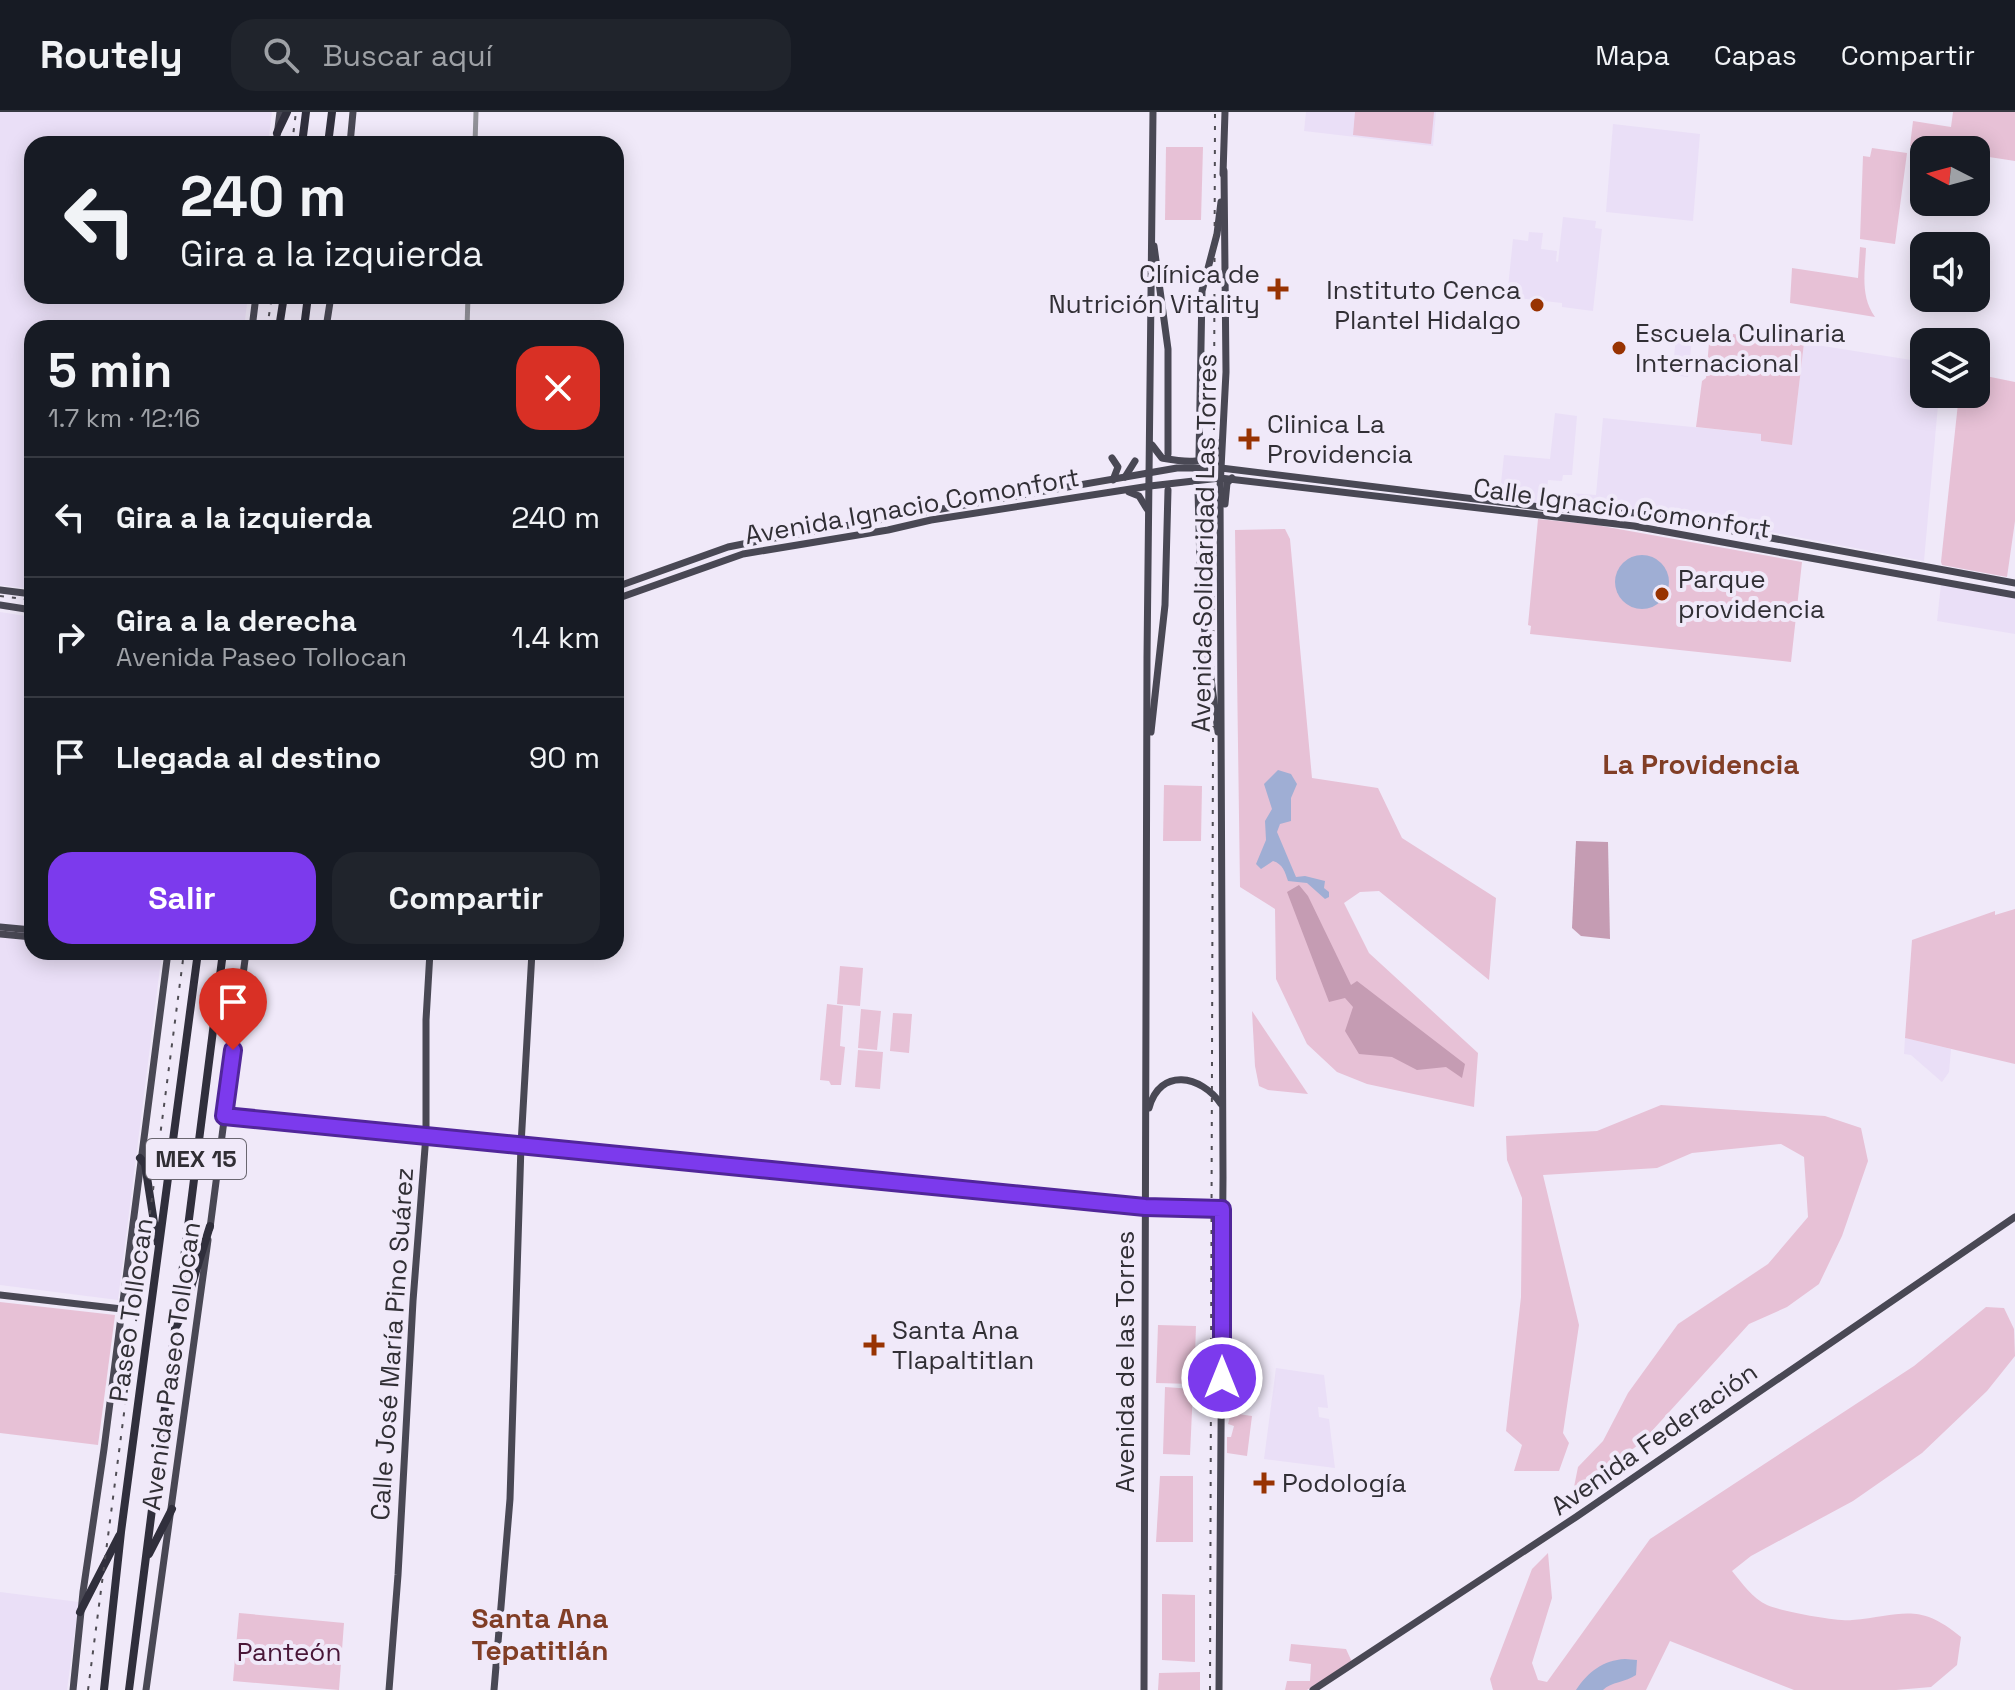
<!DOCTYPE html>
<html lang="es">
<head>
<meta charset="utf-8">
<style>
	:root { --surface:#171b24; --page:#20242c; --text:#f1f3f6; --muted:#9ea1a6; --line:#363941; --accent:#7c3aed }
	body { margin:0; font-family:"Space Grotesk",sans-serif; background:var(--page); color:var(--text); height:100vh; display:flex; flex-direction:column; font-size:30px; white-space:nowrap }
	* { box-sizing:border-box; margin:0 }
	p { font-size:26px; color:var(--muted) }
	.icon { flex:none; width:44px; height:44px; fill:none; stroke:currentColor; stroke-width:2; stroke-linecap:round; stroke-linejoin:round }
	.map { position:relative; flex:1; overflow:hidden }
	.drawer { position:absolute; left:24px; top:208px; width:600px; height:640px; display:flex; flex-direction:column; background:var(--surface); border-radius:24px; box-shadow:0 4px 20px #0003 }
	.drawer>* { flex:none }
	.guide { position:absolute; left:24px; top:24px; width:600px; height:168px; border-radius:24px; box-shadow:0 4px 20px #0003; background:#171b24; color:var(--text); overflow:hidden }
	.needle { width:52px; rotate:276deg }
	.controls { position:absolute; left:1910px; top:24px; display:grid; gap:16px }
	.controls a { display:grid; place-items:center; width:80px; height:80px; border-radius:16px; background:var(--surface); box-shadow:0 4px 20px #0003; font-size:40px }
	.pin { position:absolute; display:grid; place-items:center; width:68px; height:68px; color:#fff; margin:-82px -34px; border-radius:50% 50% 50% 0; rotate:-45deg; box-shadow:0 0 8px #0007 }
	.pin .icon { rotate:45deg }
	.me { position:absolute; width:88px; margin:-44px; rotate:0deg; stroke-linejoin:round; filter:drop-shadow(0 0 6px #0008) }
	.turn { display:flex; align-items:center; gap:28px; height:168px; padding:0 24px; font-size:36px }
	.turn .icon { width:104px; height:104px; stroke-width:2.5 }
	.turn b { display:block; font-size:56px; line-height:68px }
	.round { display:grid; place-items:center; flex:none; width:84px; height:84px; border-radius:24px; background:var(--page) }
	.headline { display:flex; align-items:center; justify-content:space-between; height:136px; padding:0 24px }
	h1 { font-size:48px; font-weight:800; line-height:60px }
	.primary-button { display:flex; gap:16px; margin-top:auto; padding:16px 24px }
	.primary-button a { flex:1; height:92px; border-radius:24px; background:var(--accent); color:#fff; font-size:32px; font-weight:800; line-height:92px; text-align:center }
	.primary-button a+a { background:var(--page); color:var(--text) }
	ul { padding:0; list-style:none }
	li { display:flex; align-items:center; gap:24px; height:120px; padding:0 24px; border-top:2px solid var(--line) }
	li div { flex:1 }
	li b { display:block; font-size:30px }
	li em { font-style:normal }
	header { display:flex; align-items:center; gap:48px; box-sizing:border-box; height:112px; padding:0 40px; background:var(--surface); border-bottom:2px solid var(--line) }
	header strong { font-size:38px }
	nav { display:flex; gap:44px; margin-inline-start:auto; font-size:28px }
	.search { width:560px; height:72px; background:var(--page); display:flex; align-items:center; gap:20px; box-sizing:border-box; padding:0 28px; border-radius:24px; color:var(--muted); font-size:30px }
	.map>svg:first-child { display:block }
	.built { fill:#eadff7 }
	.green { fill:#e7c1d6 }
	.forest { fill:#c59cb3 }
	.water { fill:#9faed4 }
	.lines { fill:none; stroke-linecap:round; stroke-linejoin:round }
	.minor { stroke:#919198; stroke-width:5 }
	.major { stroke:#494854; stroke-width:7 }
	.highway { stroke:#302f3c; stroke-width:8 }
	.rail { stroke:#504d55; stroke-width:2; stroke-dasharray:4 8; stroke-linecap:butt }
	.route-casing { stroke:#51269a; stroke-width:20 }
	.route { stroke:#7c3aed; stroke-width:14 }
	.poi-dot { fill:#983302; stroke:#f0e9f9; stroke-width:3 }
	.labels { text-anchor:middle; stroke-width:8; stroke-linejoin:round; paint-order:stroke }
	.shield { fill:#f0e9f9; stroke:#6a6770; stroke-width:2 }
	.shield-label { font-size:24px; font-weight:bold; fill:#312f35 }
	.poi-label { font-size:26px; fill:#312f35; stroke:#f0e9f9; text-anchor:start }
	.street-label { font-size:26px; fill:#312f35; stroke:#f0e9f9 }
	.park-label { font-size:26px; fill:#491637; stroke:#f0e9f9 }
	.neighbourhood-label { font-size:28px; font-weight:bold; fill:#813e26; stroke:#f0e9f9 }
</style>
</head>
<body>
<header>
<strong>Routely</strong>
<div class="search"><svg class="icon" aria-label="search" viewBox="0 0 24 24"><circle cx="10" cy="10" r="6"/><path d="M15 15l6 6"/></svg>Buscar aquí</div>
<nav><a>Mapa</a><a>Capas</a><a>Compartir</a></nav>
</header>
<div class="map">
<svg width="2015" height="1578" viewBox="0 0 2015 1578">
	<rect width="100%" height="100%" fill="#f0e9f9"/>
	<!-- built -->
	<g class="built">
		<polygon points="0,0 272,0 268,32 32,32 32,184 248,184 244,216 32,216 32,477 0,473"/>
		<polygon points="1306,0 1436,0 1433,34 1304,19"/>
		<polygon points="1613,12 1700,22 1693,109 1606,100"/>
		<polygon points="1563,105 1596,109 1595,116 1602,117 1593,199 1562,195 1562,191 1507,185 1513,127 1528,129 1529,120 1543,121 1541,137 1557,139 1556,149 1558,150"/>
		<polygon points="1677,216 1693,218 1688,265 1672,263"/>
		<polygon points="1804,231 1924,250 1924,282 1939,282 1924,449 1654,398 1587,399 1499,390 1504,343 1550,347 1555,301 1577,304 1572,363 1563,363 1562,369 1548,368 1546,393 1568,396 1570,381 1596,383 1603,306 1762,322 1761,329 1792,333"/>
		<polygon points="1941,472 2015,486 2015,522 1937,509"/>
		<polygon points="0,500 32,505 32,840 162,840 118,1188 0,1173"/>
		<polygon points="1905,926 1951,937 1949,960 1942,970 1911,943 1904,942"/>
		<polygon points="1276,1256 1324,1263 1328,1296 1318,1295 1319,1305 1329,1307 1335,1356 1264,1347"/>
		<polygon points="0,1480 79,1490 67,1578 0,1578"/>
	</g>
	<!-- green -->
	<g class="green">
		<polygon points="1355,0 1434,0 1431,32 1353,23"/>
		<polygon points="1953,0 2015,0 2015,49 1976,43 1976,38 1940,38 1910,34 1913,9 1951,15"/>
		<polygon points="1166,35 1203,35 1201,108 1165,108"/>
		<polygon points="1872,36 1907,41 1895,132 1860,127 1863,44 1870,45"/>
		<path d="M1860,135l6,1c-1,24 -6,48 9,69l-85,-14 2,-35 66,10z"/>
		<polygon points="1710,219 1804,231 1792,333 1761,329 1761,322 1696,315 1702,269 1706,266"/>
		<polygon points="1976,262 2015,270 2015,409 2007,465 1942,453 1941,450 1959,282 1976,282"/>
		<polygon points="1538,407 1596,413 1802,450 1791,550 1530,522 1531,514 1528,513"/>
		<polygon points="1285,417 1290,427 1312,666 1378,676 1402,726 1496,786 1489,868 1379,779 1360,780 1344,791 1369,841 1478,941 1474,995 1367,972 1337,960 1307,932 1276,867 1275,797 1240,775 1235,418"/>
		<polygon points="1164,673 1202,674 1201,729 1163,729"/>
		<polygon points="2015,797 2015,952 1905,926 1912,828 1995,799 1995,803"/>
		<polygon points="840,854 863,856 860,894 837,892"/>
		<polygon points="827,892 843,894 840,934 845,935 841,973 831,973 829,969 820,968"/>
		<polygon points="861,897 881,899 877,938 858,936"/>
		<polygon points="1252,899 1308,982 1268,978 1259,974 1255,954"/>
		<polygon points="893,901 912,902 909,941 890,939"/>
		<polygon points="858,938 883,940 880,977 855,975"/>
		<polygon points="1661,993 1825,1004 1861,1016 1868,1049 1842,1124 1819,1172 1787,1195 1749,1212 1641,1331 1573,1380 1578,1355 1603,1329 1628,1281 1678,1212 1768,1152 1808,1105 1804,1045 1781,1032 1692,1041 1657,1056 1543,1063 1579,1213 1563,1321 1569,1331 1559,1359 1514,1359 1522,1333 1506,1319 1521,1185 1522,1086 1507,1048 1506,1024 1597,1019"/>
		<polygon points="0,1190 115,1203 98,1333 0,1321"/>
		<path d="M1986,1195l18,1 10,21 1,27 -28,35 -65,62 -69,48 -102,55 -19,15c10,12 21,28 35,34 13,6 72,17 85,15 49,-4 66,-19 109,17l-4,28 -26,22 -35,3h-102l-124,-49 -24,49h-153l-3,-11 42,-110 16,-16 4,45 -20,65 6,17 9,2 103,-143 264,-173z"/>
		<polygon points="1158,1213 1196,1214 1194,1272 1156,1271"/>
		<polygon points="1165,1275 1193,1277 1190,1343 1163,1342"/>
		<polygon points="1231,1301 1252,1304 1247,1344 1227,1341 1227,1325 1231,1325 1234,1314 1228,1312"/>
		<polygon points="1160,1364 1193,1364 1193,1430 1156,1430"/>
		<polygon points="1162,1482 1195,1483 1195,1550 1162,1548"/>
		<polygon points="239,1501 344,1511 339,1578 233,1569"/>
		<polygon points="1291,1532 1346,1537 1352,1550 1307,1578 1285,1578 1287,1569 1310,1569 1311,1552 1289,1549"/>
		<polygon points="1200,1560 1200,1578 1158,1578 1159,1561"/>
	</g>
	<!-- forest -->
	<g class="forest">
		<polygon points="1576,729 1608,730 1610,827 1581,824 1572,816"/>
		<polygon points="1299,773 1308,784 1351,873 1357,869 1465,952 1462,966 1446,955 1417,958 1392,945 1359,942 1345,919 1353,895 1345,886 1329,890 1287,780"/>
	</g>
	<!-- water -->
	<g class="water">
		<circle cx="1642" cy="470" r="27"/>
		<path d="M1278,658l13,4 6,10 -6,14v23l-11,3 -3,8 19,45 9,-1 20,5 -1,7 5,4v5l-4,2 -18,-16 -19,-2c-3,-9 -5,-17 -15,-20l-12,8 -5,-5 10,-24 -1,-19 7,-12 -8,-25z"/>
		<path d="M1625,1547l12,1 -1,15c-10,7 -25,7 -33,15h-27c12,-18 27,-30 49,-31z"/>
	</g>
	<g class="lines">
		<!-- minor -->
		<g class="minor">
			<polyline points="475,32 476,0"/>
			<polyline points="467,216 468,184"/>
			<polyline points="224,1004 1145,1095 1222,1097"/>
		</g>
		<!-- major -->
		<g class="major">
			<polyline points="276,32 280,0"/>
			<polyline points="350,32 353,0"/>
			<polyline points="1223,62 1225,0"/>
			<polyline points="1154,134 1168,237 1168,342"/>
			<polyline points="252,216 256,184"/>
			<polyline points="326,216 331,184"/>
			<path d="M1152,333l10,13c22,4 47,9 58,-15"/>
			<polyline points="1199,345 1202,179 1217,122 1221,90"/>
			<polyline points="1112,346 1118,355 1113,368"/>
			<polyline points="1125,365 1135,349"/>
			<polyline points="1198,378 1201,490 1218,620"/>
			<polyline points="1129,380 1139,384 1147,397"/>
			<polyline points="1225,392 1227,371 1232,366"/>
			<polyline points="616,475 728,435 758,429 1177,356 1221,356 1557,397 1636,401 2015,471"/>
			<polyline points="0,478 32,482"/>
			<polyline points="616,487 743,442 888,418 931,408 1150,374 1220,366 1634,414 2015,483"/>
			<polyline points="0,493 32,498"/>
			<polyline points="1151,620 1165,493 1168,378"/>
			<polyline points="0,815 32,818"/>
			<polyline points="0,822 32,825"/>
			<path d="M1149,996c11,-41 52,-33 72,-4"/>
			<polyline points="210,1116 246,840"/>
			<polyline points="0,1183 122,1197"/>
			<polyline points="73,1578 83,1480 104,1337 168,840"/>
			<polyline points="146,1578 208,1128"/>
			<polyline points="389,1578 398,1463 413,1189 426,1023 426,908 430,840"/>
			<polyline points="494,1578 510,1387 521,1033 532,840"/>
			<polyline points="1144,1578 1147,546 1153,0"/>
			<polyline points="1219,1578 1223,1065 1220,376 1226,260 1224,59"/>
			<polyline points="1313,1578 1576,1405 2015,1105"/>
		</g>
		<!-- highway -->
		<g class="highway">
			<polyline points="277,21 287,0"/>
			<polyline points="302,32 306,0"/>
			<polyline points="328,32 332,0"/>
			<polyline points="279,216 284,184"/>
			<polyline points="304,216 308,184"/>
			<polyline points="219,881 233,938"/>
			<polyline points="140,1046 145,1052 157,1130"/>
			<polyline points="177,1213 183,1201 210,1114"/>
			<polyline points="149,1442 172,1397"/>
			<polyline points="80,1500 119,1424"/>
			<polyline points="104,1578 121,1420 198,840"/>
			<polyline points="129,1578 223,840"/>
		</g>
		<!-- rail -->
		<g class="rail">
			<polyline points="292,32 296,0"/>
			<polyline points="267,216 272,184"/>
			<polyline points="0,484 32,488"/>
			<polyline points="88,1578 184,840"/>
			<polyline points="1210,1578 1215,0"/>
		</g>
	</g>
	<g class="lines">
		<defs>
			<polyline id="route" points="233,938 224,1004 1145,1095 1222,1097 1222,1266"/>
		</defs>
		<!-- route casing -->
		<use href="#route" class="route-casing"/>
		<!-- route -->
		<use href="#route" class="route"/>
	</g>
	<!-- markers -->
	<g class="poi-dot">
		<path d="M1274 165h8v8h8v8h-8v8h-8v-8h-8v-8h8z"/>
		<circle cx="1537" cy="193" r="8"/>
		<circle cx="1619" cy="236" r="8"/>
		<path d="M1245 315h8v8h8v8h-8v8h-8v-8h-8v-8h8z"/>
		<circle cx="1662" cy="482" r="8"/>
		<path d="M870 1221h8v8h8v8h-8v8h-8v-8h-8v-8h8z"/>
		<path d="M1260 1359h8v8h8v8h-8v8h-8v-8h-8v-8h8z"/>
	</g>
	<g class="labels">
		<!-- shield labels -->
		<rect class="shield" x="146" y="1027" width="100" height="40" rx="6"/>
		<g class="shield-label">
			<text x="196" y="1055">MEX 15</text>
		</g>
		<!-- poi labels -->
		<g class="poi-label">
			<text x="1260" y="171" text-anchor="end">Clínica de<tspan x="1260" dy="30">Nutrición Vitality</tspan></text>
			<text x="1521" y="187" text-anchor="end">Instituto Cenca<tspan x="1521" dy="30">Plantel Hidalgo</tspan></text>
			<text x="1635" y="230">Escuela Culinaria<tspan x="1635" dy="30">Internacional</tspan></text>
			<text x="1267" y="321">Clinica La<tspan x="1267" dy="30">Providencia</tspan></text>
			<text x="1678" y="476">Parque<tspan x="1678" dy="30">providencia</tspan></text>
			<text x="892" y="1227">Santa Ana<tspan x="892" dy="30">Tlapaltitlan</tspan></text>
			<text x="1282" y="1380">Podología</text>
		</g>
		<!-- street labels -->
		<g class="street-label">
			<text transform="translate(912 394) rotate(-10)" y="9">Avenida Ignacio Comonfort</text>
			<text transform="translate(1622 396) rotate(8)" y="9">Calle Ignacio Comonfort</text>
			<text transform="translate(1204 431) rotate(-89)" y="9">Avenida Solidaridad Las Torres</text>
			<text transform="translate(131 1198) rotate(-82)" y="9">Paseo Tollocan</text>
			<text transform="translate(392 1232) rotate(-86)" y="9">Calle José María Pino Suárez</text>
			<text transform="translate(1125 1250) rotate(-90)" y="9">Avenida de las Torres</text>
			<text transform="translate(171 1254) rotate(-82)" y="9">Avenida Paseo Tollocan</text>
			<text transform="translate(1654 1327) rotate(-35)" y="9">Avenida Federación</text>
		</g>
		<!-- park labels -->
		<g class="park-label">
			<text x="289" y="1549">Panteón</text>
		</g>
		<!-- neighbourhood labels -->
		<g class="neighbourhood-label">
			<text x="1701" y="662">La Providencia</text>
			<text x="540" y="1516">Santa Ana<tspan x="540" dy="32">Tepatitlán</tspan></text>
		</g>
	</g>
</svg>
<div class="controls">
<a><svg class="needle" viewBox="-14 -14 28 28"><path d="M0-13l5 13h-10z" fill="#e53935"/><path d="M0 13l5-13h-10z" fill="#9ea1a6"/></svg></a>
<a><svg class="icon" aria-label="sound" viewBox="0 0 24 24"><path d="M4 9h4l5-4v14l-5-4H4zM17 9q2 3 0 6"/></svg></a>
<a><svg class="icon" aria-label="layers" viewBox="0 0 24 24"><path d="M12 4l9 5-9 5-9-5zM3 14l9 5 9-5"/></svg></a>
</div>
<div class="pin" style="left:233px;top:938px;background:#d93025"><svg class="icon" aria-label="arrive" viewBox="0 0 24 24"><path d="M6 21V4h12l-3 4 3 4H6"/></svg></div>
<svg class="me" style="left:1222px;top:1266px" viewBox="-20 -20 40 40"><circle r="17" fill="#7c3aed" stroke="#fff" stroke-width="3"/><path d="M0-11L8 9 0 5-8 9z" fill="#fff"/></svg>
<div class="guide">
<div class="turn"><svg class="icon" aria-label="left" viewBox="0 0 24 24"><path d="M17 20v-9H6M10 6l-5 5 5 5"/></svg><div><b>240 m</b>Gira a la izquierda</div></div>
</div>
<section class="drawer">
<div class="headline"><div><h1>5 min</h1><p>1.7 km · 12:16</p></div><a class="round" style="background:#d93025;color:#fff"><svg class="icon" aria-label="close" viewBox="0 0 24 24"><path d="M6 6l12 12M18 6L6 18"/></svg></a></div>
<ul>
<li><svg class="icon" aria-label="left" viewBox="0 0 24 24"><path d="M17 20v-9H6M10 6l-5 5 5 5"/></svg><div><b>Gira a la izquierda</b></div><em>240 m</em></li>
<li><svg class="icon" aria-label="right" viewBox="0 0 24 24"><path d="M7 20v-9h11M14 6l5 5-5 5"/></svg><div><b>Gira a la derecha</b><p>Avenida Paseo Tollocan</p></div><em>1.4 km</em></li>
<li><svg class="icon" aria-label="arrive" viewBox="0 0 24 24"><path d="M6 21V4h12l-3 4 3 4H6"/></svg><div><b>Llegada al destino</b></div><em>90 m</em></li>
</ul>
<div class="primary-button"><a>Salir</a><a>Compartir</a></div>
</section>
</div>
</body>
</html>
